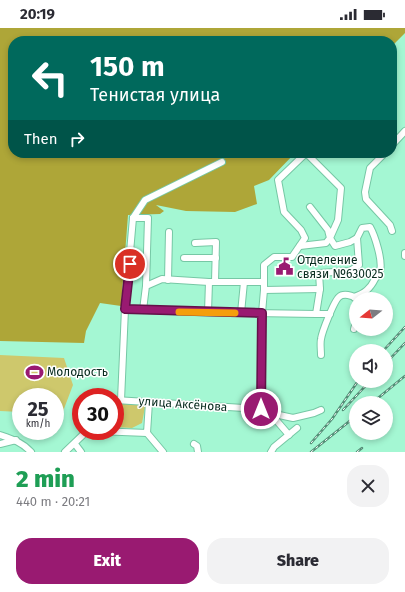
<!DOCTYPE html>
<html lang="en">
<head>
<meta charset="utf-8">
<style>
	:root { --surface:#fff; --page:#f2f2f3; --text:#2b2b33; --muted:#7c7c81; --accent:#991a71 }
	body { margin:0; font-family:"Fira Sans",sans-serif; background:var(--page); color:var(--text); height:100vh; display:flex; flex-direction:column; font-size:15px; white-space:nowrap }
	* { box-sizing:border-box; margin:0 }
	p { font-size:13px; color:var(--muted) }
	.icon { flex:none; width:22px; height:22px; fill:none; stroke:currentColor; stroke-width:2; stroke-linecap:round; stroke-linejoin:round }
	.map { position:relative; height:424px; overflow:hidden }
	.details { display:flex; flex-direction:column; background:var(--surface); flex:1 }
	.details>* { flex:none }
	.guide { position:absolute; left:8px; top:8px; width:389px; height:122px; border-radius:16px; box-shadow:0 2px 6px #0003; background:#00695c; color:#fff; overflow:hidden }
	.needle { width:26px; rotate:253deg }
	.fabs { position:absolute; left:349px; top:264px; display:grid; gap:8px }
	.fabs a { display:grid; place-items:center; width:44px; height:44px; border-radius:50%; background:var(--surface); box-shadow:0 2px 6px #0003; font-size:20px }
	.speed { position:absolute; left:12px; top:360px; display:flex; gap:8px; font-size:20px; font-weight:700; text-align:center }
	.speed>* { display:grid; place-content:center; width:52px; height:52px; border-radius:50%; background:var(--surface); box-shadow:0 2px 6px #0003; line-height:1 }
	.speed small { font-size:10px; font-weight:400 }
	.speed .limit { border:6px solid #d22; background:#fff; color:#111 }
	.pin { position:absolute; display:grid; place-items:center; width:34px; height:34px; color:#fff; margin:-17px; border:2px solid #fff; border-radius:50%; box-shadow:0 1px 4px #0007 }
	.me { position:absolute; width:44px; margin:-22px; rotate:0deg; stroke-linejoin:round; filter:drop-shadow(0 0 3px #0008) }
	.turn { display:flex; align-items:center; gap:14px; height:84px; padding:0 16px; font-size:18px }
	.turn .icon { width:52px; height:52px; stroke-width:2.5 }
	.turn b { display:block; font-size:28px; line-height:34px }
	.then { display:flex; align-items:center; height:38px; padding:0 16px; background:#0003; gap:8px; font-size:15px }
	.round { display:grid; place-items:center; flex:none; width:42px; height:42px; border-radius:16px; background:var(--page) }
	.head { display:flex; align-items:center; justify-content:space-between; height:68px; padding:0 16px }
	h1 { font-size:24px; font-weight:800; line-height:30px; color:#1e9e55 }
	.cta { display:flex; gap:8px; margin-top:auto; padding:8px 16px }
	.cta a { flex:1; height:46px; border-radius:16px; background:var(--accent); color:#fff; font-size:16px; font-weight:800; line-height:46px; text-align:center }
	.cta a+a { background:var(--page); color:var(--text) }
	.status { display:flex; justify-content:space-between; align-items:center; height:28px; padding:0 20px; background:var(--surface); direction:ltr }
	.status svg { height:11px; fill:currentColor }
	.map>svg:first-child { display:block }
	.green { fill:#cec86c }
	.forest { fill:#aea638 }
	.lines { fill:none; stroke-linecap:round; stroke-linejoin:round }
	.minor-casing { stroke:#76c8a5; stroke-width:8 }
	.minor { stroke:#fff; stroke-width:6 }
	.rail-casing { stroke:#538e76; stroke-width:2.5 }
	.rail { stroke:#fff; stroke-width:1; stroke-dasharray:3; stroke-linecap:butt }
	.route-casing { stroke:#631149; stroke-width:10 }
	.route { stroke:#991a71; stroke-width:7 }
	.slow { stroke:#f59e0b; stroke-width:7 }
	.labels { text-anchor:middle; stroke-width:3; stroke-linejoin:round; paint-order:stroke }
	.poi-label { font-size:12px; fill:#082c1f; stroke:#fff; text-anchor:start }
	.street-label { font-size:12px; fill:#082c1f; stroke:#fff }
</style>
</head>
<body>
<div class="status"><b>20:19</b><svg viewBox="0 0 49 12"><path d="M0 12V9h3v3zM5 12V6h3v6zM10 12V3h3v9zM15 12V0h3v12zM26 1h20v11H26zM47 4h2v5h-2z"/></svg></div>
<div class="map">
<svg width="405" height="424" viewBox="0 0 405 424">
	<rect width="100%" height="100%" fill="#a4f7d3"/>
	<!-- green -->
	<g class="green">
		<polygon points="0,327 64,330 73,357 62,386 55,385 55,369 21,369 21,384 0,383"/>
		<polygon points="115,374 141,376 145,379 142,395 132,400 115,399"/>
	</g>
	<!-- forest -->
	<polygon class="forest" points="0,0 405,0 405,5 392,18 392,13 13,13 13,125 295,125 269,152 254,158 257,176 235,184 186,183 156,177 164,183 160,186 128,187 121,278 100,275 86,303 84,315 0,313"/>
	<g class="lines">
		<defs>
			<g id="minor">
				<polyline points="392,117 405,103"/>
				<polyline points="385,125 370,140 365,164 366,171 390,197 392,203"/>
				<polyline points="133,190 145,172 222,134"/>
				<polyline points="133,190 148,190 146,258"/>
				<polyline points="195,215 216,214 215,254"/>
				<polyline points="300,218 326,215 330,210 328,202 310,179"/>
				<polyline points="405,225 405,228"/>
				<polyline points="184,230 216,230"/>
				<polyline points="168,252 169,204"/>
				<polyline points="264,262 320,261"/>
				<path d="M354,269c11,-4 16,-8 21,-18 2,-2 4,-6 5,-8 3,-10 -5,-35 -10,-44l-8,1 -5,10"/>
				<polyline points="125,281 191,284 316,286"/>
				<polyline points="143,282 146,258 162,251 209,254"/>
				<polyline points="208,284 209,254 264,254"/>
				<polyline points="241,285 244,254"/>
				<polyline points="354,301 356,294"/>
				<path d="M321,327c0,-5 -1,-11 0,-16 1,-7 13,-38 18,-42 4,-4 14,-2 17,2"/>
				<polyline points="115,372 261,381 270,385 289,407"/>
				<polyline points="121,372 125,281 133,190"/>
				<polyline points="261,381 262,285 264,262 264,237 274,229 292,229 305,210 301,202 284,184 278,152 306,125 341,160 338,192 330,210 335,218 350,214 357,210 359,237 350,243 319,245 320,261 316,286 330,286"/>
				<polyline points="270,385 293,390 314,385 321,382"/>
				<polyline points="86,405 97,403 147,405 149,374"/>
				<polyline points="147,405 163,424"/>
				<path d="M0,407c12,4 22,7 31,17"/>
				<polyline points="0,416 16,412"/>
				<polyline points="75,416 81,424"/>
				<polyline points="194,416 197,418 198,424"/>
				<polyline points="65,424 87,403"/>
				<polyline points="271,424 274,419 297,400"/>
			</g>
		</defs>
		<!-- minor casing -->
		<use href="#minor" class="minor-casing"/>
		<!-- minor -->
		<use href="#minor" class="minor"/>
		<defs>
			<g id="rail">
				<polyline points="383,323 405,299"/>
				<polyline points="386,335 405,315"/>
				<polyline points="372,375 405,348"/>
				<polyline points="343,382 370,353"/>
				<polyline points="311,415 332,391 358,353"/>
				<polyline points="311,424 356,388"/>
				<polyline points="357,424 362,420"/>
			</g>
		</defs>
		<!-- rail casing -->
		<use href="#rail" class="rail-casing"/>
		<!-- rail -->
		<use href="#rail" class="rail"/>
	</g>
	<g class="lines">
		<defs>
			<polyline id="route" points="130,236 125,281 262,285 261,381"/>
		</defs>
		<!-- route casing -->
		<use href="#route" class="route-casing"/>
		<!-- route -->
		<use href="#route" class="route"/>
		<!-- slow -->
		<polyline class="slow" points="179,284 235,285"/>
	</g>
	<!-- icons -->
	<defs>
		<symbol id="civic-bare" viewBox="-9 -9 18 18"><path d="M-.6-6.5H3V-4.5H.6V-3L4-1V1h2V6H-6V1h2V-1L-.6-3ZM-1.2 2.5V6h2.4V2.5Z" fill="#991a71" stroke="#fff" stroke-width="2.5" paint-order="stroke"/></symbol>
		<symbol id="stadium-bare" viewBox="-9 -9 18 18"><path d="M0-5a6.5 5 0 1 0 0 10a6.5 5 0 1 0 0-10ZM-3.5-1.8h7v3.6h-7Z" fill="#991a71" stroke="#fff" stroke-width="2.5" paint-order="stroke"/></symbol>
	</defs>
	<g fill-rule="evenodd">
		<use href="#civic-bare" x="272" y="226" width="25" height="25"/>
		<use href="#stadium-bare" x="22" y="332" width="25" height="25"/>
	</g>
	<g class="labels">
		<!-- poi labels -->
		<g class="poi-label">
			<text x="297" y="236">Отделение<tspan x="297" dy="14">связи №630025</tspan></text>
			<text x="47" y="348">Молодость</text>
		</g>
		<!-- street labels -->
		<g class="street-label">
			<text transform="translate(183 376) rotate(4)" y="4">улица Аксёнова</text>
		</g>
	</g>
</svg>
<div class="fabs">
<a><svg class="needle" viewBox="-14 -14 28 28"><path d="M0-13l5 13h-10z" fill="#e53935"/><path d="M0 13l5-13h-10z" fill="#7c7c81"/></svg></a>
<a><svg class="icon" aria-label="sound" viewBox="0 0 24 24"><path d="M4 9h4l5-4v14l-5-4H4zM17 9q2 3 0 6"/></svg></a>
<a><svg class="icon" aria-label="layers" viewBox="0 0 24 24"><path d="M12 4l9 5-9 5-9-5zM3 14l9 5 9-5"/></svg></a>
</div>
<div class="speed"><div>25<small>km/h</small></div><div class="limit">30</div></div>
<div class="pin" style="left:130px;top:236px;background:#d93025"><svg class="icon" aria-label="arrive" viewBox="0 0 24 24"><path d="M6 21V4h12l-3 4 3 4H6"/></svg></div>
<svg class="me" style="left:261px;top:381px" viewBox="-20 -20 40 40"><circle r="17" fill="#991a71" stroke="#fff" stroke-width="3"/><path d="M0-11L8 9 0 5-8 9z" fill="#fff"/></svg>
<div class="guide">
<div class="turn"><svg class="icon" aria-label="left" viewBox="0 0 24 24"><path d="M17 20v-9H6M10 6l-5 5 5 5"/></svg><div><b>150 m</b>Тенистая улица</div></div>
<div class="then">Then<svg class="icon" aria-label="right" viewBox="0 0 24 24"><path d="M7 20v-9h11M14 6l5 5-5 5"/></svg></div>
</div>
</div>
<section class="details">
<div class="head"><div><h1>2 min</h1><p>440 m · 20:21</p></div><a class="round"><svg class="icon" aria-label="close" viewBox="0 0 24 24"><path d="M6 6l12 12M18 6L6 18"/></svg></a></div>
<div class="cta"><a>Exit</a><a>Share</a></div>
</section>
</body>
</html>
